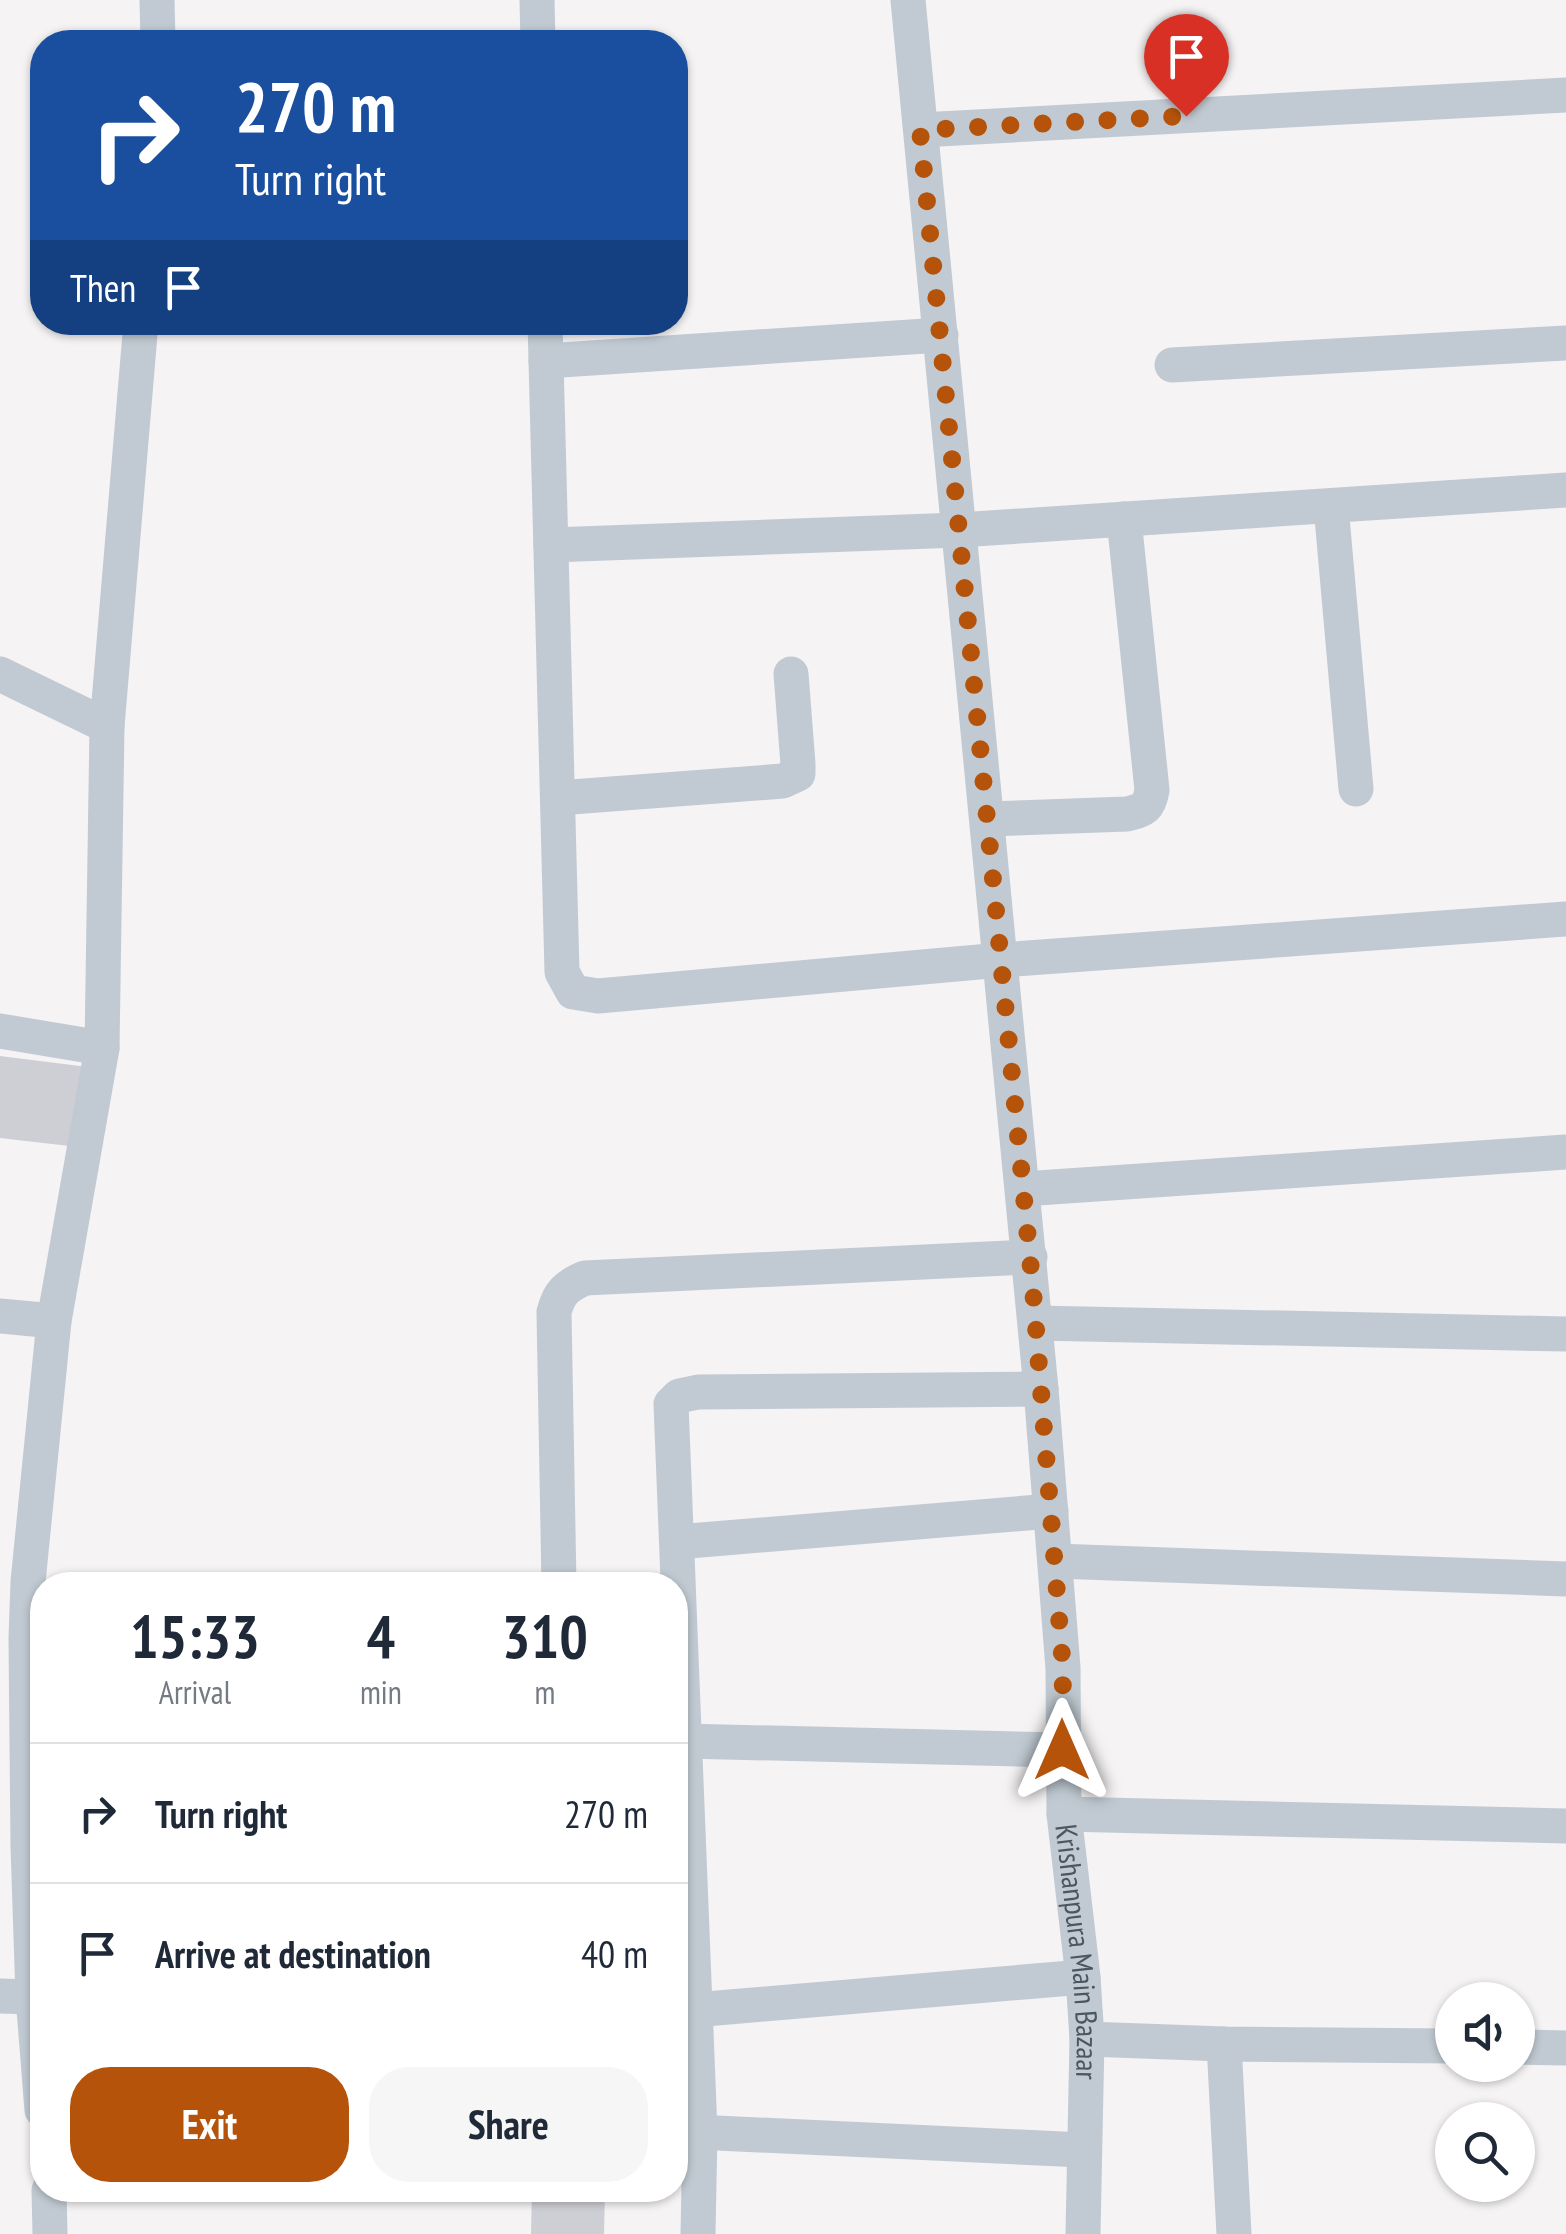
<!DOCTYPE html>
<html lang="en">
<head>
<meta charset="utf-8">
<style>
	:root { --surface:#fff; --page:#f6f6f7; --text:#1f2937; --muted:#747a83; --line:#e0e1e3; --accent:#b45309 }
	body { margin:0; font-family:"PT Sans Narrow",sans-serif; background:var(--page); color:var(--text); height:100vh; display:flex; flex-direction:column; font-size:38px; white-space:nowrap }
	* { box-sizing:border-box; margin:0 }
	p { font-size:32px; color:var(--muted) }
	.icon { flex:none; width:55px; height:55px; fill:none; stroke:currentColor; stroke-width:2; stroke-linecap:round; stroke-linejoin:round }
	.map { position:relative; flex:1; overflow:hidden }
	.details { position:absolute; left:30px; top:1572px; width:658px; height:630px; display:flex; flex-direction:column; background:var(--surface); border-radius:40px; box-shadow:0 2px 8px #0004 }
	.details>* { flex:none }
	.top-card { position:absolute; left:30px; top:30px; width:658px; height:305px; border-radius:40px; box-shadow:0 2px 8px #0004; background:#1a4fa0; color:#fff; overflow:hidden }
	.controls { position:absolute; left:1435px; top:1982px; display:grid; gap:20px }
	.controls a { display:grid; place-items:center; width:100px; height:100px; border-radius:50%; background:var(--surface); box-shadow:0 2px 8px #0004; font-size:50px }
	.pin { position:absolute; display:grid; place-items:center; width:85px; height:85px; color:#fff; margin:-102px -42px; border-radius:50% 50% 50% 0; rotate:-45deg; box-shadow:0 0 10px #0007 }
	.pin .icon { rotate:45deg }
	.me { position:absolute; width:110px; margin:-55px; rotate:0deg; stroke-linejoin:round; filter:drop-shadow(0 0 8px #0008) }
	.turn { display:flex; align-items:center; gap:35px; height:210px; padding:0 40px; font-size:45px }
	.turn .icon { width:130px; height:130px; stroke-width:2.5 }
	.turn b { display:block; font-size:70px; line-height:85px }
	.then { display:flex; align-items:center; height:95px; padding:0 40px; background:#0003; gap:20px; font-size:38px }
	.eta { display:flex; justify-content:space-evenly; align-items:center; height:170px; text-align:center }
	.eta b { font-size:60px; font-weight:700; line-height:70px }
	.button { display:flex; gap:20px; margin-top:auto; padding:20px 40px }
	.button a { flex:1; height:115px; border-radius:40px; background:var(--accent); color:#fff; font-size:40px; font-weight:700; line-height:115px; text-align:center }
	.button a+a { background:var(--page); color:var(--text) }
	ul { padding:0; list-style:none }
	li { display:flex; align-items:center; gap:30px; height:140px; padding:0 40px; border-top:2px solid var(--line) }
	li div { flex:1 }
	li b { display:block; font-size:38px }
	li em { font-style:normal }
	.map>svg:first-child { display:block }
	.building { fill:#cdcfd5 }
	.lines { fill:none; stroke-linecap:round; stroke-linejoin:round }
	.street { stroke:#c1cad2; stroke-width:35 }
	.route { stroke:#b45309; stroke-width:18; stroke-dasharray:0 32.4 }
	.labels { text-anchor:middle; stroke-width:8; stroke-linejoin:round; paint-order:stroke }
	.street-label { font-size:30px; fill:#4a5661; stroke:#fff }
</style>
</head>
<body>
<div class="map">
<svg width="1566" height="2234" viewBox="0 0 1566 2234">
	<rect width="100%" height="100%" fill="#f5f3f3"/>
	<!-- building -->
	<g class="building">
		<polygon points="0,1056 88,1067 78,1147 0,1138"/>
		<polygon points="532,2190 605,2190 604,2234 531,2234"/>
	</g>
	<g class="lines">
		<!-- street -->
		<g class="street">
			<polyline points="157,0 158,42"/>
			<polyline points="537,0 538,42"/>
			<path id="s1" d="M908,0l133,1389 22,279 1,146 19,163 4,62 -4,195"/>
			<polyline points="921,130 1566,95"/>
			<polyline points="545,322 562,972 573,992 598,996 1001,960 1566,919"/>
			<polyline points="546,361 941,335"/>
			<polyline points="1172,365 1566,343"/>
			<polyline points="1331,506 1356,789"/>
			<polyline points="551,545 959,530 1566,490"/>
			<polyline points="0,674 107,726"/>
			<polyline points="558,798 783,781 798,774 798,764 791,674"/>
			<path d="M988,819l139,-5c17,-4 22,-6 25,-24l-28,-271"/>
			<polyline points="0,1031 102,1048"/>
			<polyline points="1023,1189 1566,1152"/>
			<polyline points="0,1316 54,1321"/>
			<polyline points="1036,1323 1566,1334"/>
			<polyline points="677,1542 1051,1511"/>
			<polyline points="1055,1561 1566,1579"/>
			<path d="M559,1585l-5,-273c5,-19 12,-26 31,-34l445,-21"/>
			<polyline points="684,1741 1062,1750"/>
			<polyline points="1064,1814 1566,1826"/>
			<polyline points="0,1996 33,1997"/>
			<polyline points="694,2010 1083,1977"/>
			<polyline points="1087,2039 1224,2044 1452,2046"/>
			<polyline points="1224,2044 1234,2234"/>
			<polyline points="1518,2047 1566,2048"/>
			<polyline points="42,2110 33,1997 28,1846 26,1638 28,1582 54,1321 102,1048 107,726 141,322"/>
			<polyline points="675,2131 1083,2150"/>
			<polyline points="49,2190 50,2234"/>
			<polyline points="698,2234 700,2132 671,1404 679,1396 698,1392 1041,1389"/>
		</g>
	</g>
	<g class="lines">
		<!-- route -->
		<polyline class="route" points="1062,1750 1063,1668 1033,1290 920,130 1186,116"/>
	</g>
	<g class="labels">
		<!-- street labels -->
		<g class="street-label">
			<text dy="10" stroke="none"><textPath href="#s1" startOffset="1960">Krishanpura Main Bazaar</textPath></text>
		</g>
	</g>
</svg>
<div class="controls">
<a><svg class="icon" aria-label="sound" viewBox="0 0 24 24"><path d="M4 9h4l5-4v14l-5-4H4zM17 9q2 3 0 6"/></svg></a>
<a><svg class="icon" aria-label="search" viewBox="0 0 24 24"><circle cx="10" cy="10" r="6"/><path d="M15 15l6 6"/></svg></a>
</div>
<div class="pin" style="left:1186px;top:116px;background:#d93025"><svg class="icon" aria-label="arrive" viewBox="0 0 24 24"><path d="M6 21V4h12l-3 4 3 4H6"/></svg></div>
<svg class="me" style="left:1062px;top:1750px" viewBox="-20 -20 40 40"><path d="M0-17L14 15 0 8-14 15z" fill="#b45309" stroke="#fff" stroke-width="4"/></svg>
<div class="top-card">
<div class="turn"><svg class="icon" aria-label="right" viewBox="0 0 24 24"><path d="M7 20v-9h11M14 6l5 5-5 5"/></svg><div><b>270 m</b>Turn right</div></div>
<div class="then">Then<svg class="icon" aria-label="arrive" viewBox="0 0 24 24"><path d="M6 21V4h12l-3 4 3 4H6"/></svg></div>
</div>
<section class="details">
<div class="eta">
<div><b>15:33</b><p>Arrival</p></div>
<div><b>4</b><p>min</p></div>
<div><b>310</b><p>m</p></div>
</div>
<ul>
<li><svg class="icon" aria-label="right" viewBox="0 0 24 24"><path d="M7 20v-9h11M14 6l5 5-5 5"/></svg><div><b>Turn right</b></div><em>270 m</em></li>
<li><svg class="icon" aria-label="arrive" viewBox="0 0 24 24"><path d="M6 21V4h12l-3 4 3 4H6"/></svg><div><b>Arrive at destination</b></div><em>40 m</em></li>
</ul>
<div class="button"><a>Exit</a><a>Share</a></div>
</section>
</div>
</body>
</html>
